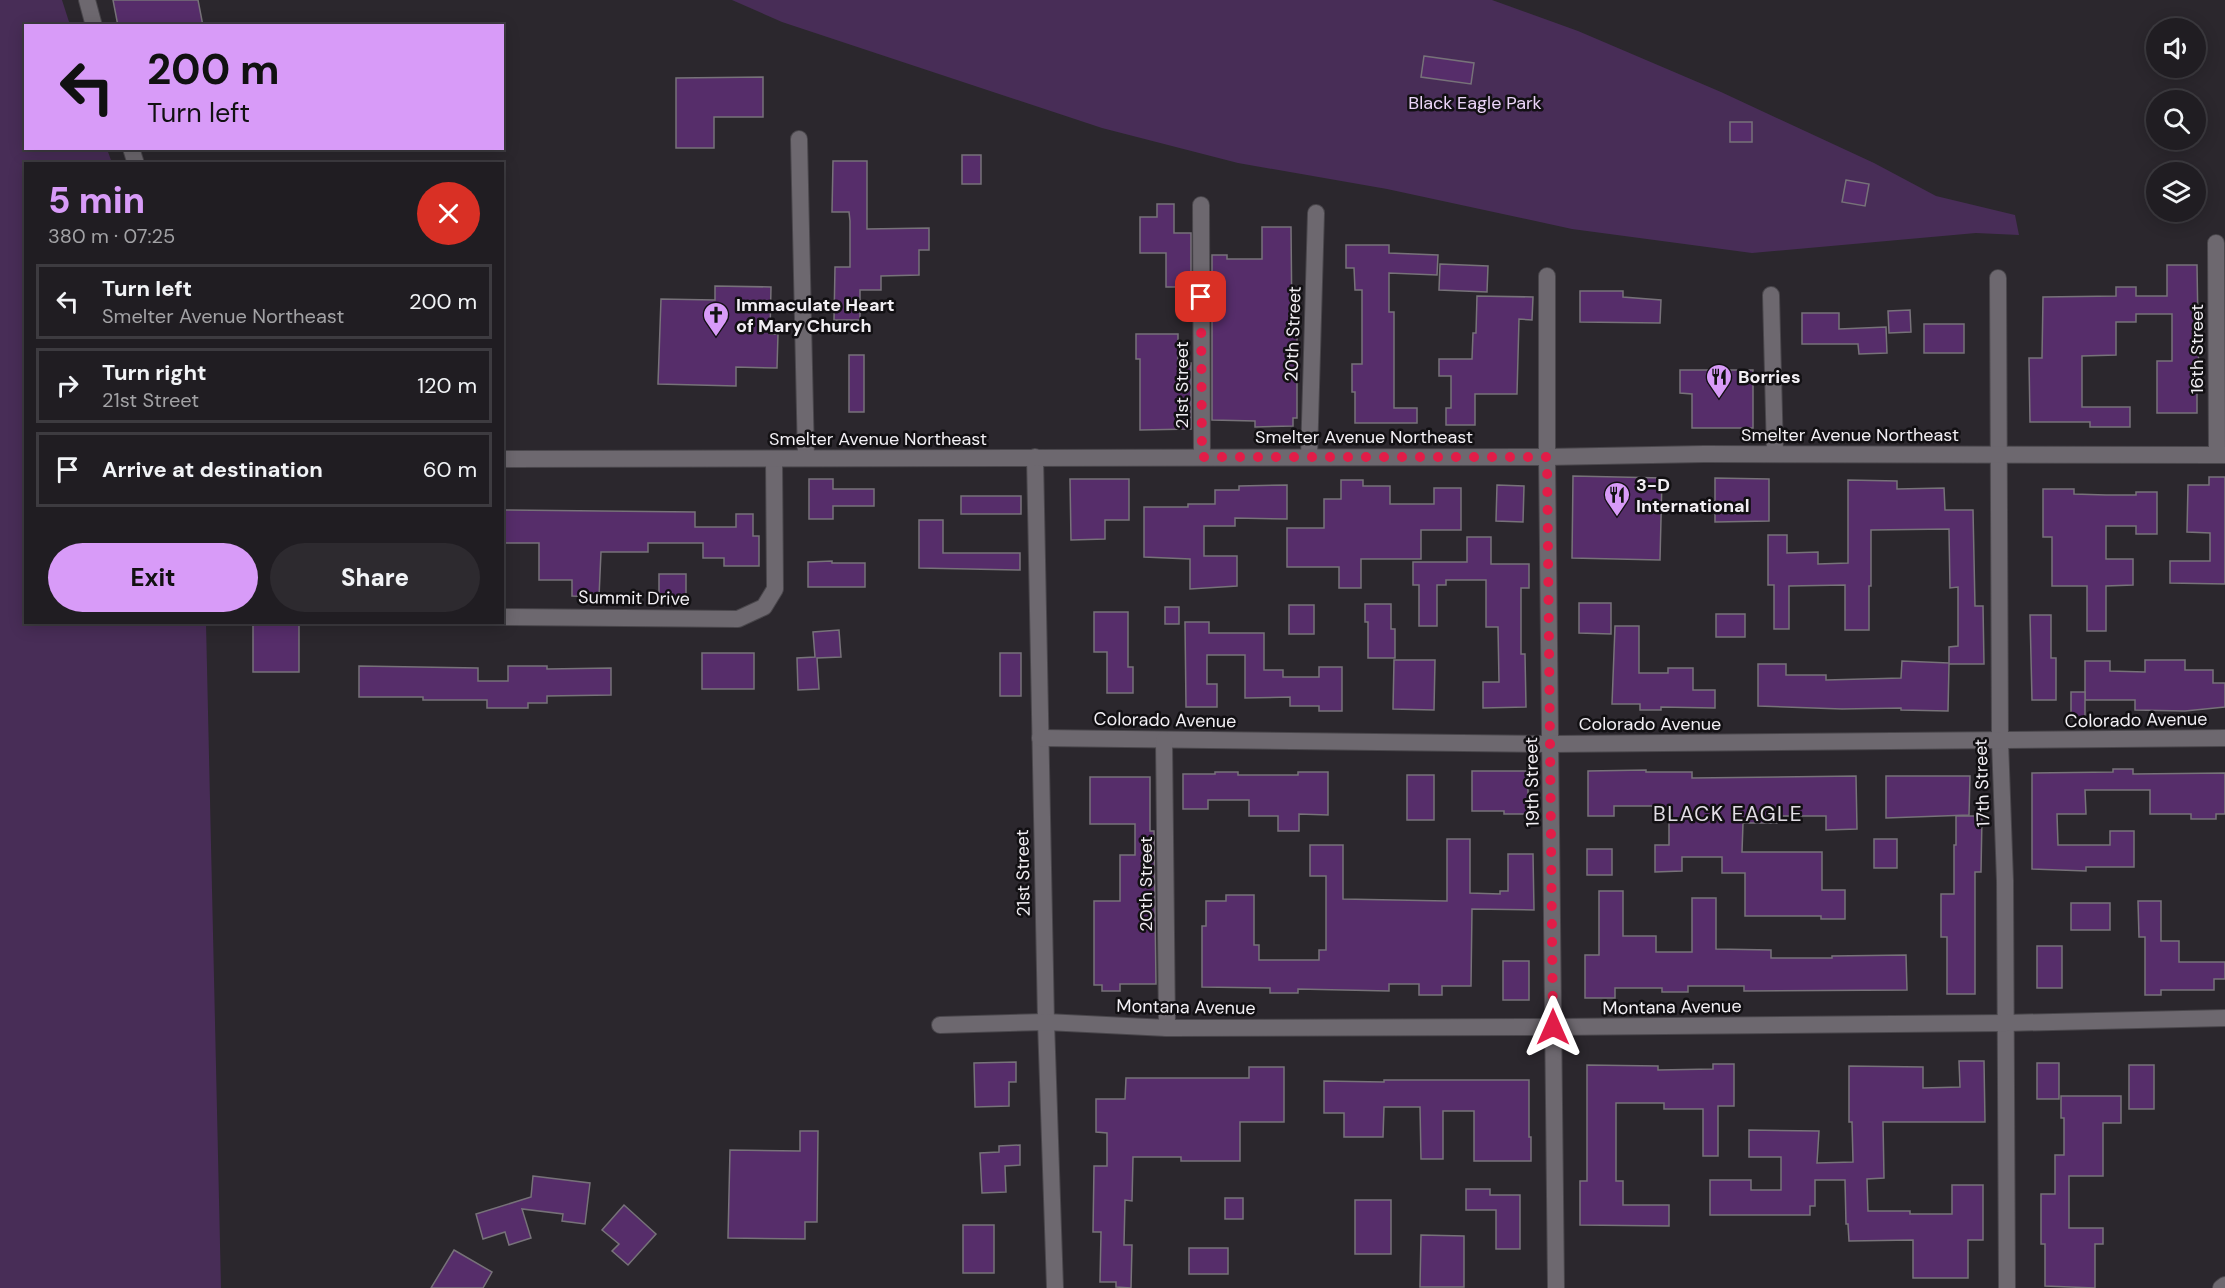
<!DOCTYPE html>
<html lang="en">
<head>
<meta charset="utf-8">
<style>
	:root { --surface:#201d22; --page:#2d2a2f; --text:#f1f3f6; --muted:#a2a2a5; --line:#3d3b40; --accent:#d89bf8 }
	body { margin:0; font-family:"DM Sans",sans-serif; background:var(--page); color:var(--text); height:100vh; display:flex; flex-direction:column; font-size:22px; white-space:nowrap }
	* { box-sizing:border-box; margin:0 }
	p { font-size:20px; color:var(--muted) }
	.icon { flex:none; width:33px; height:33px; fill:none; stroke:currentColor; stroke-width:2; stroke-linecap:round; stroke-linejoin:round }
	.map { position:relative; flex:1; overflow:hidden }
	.side { position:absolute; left:24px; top:162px; width:480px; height:462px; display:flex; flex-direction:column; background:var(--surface); border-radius:0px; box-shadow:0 3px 15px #0003,0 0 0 2px var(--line) }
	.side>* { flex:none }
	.banner { position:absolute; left:24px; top:24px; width:480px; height:126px; border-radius:0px; box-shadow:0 3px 15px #0003,0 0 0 2px var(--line); background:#d89bf8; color:#111; overflow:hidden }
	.fabs { position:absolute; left:2146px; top:18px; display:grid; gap:12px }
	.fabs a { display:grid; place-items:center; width:60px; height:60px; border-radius:50%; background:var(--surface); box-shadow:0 3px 15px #0003,0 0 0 2px var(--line); font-size:30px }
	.pin { position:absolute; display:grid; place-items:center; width:51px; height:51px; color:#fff; margin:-26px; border-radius:12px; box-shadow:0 3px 9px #0006 }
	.me { position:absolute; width:66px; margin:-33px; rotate:0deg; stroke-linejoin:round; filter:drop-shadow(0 0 4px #0008) }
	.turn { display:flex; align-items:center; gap:21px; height:126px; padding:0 24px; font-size:27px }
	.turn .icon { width:78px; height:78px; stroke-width:2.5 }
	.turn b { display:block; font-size:42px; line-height:51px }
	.round { display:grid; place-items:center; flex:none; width:63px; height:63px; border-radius:32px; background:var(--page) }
	.head { display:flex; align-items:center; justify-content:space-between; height:102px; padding:0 24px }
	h1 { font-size:36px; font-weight:800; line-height:45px; color:var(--accent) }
	.button { display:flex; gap:12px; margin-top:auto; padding:12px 24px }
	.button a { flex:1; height:69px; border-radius:36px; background:var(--accent); color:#111; font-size:24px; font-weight:800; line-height:69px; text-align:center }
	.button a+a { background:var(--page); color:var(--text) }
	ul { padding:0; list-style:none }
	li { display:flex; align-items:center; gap:18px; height:75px; margin:0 12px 9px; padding:0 12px; border:3px solid var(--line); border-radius:0px }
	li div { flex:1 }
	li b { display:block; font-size:22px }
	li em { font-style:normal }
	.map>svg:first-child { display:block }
	.green { fill:#482d57 }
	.building { fill:#562d6a; stroke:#777279; stroke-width:1.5 }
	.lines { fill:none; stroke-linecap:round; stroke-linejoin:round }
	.minor-casing { stroke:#49464b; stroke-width:18 }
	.tertiary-casing { stroke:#49464b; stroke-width:18 }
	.minor { stroke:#6d686f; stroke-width:16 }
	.tertiary { stroke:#6d686f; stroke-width:16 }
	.route { stroke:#e11d48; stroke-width:10; stroke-dasharray:0 18 }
	.labels { text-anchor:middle; stroke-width:5; stroke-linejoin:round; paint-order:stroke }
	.park-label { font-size:18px; fill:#ecd5f9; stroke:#121013 }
	.poi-label { font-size:18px; font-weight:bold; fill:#f2eff4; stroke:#121013; text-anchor:start }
	.street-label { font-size:18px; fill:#f2eff4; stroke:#121013 }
	.quarter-label { font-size:21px; letter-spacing:1.5px; fill:#e2dde5; stroke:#121013 }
</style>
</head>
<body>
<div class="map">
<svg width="2225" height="1288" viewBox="0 0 2225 1288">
	<rect width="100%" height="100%" fill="#2b272d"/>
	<!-- green -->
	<g class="green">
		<polygon points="0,0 62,0 70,25 26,26 26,148 107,149 112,163 26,164 26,622 206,623 221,1288 0,1288"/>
		<polygon points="732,0 1492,0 1578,31 1721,92 1874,163 1936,196 2015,215 2019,235 1976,233 1752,253 1572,229 1387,189 1238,163 1102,128 782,22"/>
	</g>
	<!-- building -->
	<g class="building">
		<polygon points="113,0 198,0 203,26 118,26"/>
		<polygon points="1424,56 1474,63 1471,84 1421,77"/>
		<polygon points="763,77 763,117 714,117 714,148 676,148 676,78"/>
		<rect x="1730" y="122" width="22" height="20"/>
		<rect x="962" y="155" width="19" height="29"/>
		<polygon points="833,161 867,161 867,229 929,228 929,250 919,250 919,275 881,276 881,290 860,290 860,320 834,320 835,267 850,267 850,221 849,212 832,212"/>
		<polygon points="1846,180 1869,184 1865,206 1842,202"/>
		<polygon points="1157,204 1174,204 1174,233 1191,233 1191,287 1166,287 1166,253 1140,253 1140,217 1157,217"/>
		<polygon points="1262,227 1291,227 1292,327 1297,327 1297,418 1293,418 1293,426 1255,427 1255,421 1212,420 1212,255 1227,255 1227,259 1262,259"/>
		<polygon points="1346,245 1389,245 1389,253 1438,255 1437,275 1389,273 1389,312 1394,312 1394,408 1417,408 1417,423 1355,423 1355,392 1352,392 1352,364 1362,364 1362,290 1355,290 1354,268 1346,268"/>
		<polygon points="1440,264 1488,266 1487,292 1439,290"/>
		<polygon points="2167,265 2197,265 2199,388 2197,388 2197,413 2157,413 2157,361 2172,361 2172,314 2136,314 2136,322 2116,322 2116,355 2082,356 2082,407 2130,407 2130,427 2090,427 2090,422 2030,422 2029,358 2042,358 2043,297 2116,296 2116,287 2136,287 2136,296 2167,296"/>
		<polygon points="715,286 771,287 770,334 778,334 777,368 736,367 736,386 658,384 661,299 715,300"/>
		<polygon points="1580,291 1623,291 1623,297 1661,300 1660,323 1580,322"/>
		<polygon points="1477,296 1533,297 1532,320 1519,319 1517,394 1475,394 1475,425 1446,425 1446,408 1451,408 1451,376 1439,376 1439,359 1472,359 1473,333 1476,333"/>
		<polygon points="1910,310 1911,332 1889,333 1888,311"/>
		<polygon points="1802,313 1839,313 1839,329 1886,327 1887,353 1859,354 1858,344 1802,344"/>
		<rect x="1924" y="324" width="40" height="29"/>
		<polygon points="1136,334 1178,334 1178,363 1191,363 1191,429 1140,430 1140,359 1136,359"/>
		<rect x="849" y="355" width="15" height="57"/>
		<polygon points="1680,370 1753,370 1753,428 1692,428 1692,394 1680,393"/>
		<polygon points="1573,476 1662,478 1660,560 1572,558"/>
		<polygon points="2209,477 2225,477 2225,584 2170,583 2170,561 2210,561 2210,533 2187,532 2188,485 2209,485"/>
		<polygon points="1715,478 1769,479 1769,521 1715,522"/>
		<polygon points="809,479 833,479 833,489 874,489 874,506 833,506 833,519 809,519"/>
		<polygon points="1070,479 1129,479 1129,520 1105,520 1105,539 1071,540"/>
		<polygon points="1341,480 1363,480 1363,486 1390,486 1390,504 1434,504 1434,488 1461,488 1461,530 1421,530 1421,559 1361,559 1361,588 1339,588 1339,567 1287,567 1287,528 1324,528 1324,499 1341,499"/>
		<polygon points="1848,480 1897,481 1897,489 1944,488 1945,510 1973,510 1975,606 1983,606 1984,664 1949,664 1948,711 1901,710 1901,708 1842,709 1758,706 1758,664 1786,664 1786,675 1826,675 1826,680 1901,678 1902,661 1949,663 1949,647 1958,646 1958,587 1950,588 1949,529 1871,530 1871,586 1869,586 1869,630 1845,630 1845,585 1789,586 1789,629 1774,629 1774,585 1768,585 1768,535 1787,535 1787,553 1818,552 1818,564 1848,563"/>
		<polygon points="1287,485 1287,519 1235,518 1235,526 1204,526 1204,556 1237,556 1237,586 1190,589 1190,559 1144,557 1144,507 1188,507 1188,504 1215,504 1215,490 1239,490 1239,486"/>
		<polygon points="1497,485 1524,486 1523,522 1496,521"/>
		<polygon points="2043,489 2074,489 2074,494 2106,495 2136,495 2136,492 2157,492 2157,534 2136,534 2136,526 2106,526 2106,559 2133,559 2133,585 2106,586 2106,631 2087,631 2087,586 2052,586 2052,537 2043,537"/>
		<rect x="961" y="496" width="60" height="18"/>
		<polygon points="502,510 695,512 695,527 736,527 736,514 753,514 753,536 759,536 759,566 724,566 724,558 703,558 703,543 648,543 648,552 601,552 599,597 572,596 572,580 539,580 539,543 502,543"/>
		<polygon points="919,520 943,520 943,553 1020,553 1020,570 919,568"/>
		<polygon points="1467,537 1491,537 1491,564 1529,564 1529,588 1521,588 1521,654 1525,654 1526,707 1483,708 1483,682 1499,682 1498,627 1486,627 1486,580 1446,580 1446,585 1437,585 1437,626 1419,626 1419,585 1413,585 1413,562 1467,562"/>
		<polygon points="832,561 832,563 865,563 865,587 808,587 808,562"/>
		<rect x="659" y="574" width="27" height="23"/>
		<polygon points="1579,603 1611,603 1611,634 1579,633"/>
		<polygon points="1365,604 1391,604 1391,629 1395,629 1395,658 1368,658 1368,622 1365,622"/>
		<rect x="1289" y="605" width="25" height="29"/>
		<rect x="1165" y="607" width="14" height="17"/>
		<polygon points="1094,612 1128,612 1128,667 1133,667 1133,693 1107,693 1107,652 1094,652"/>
		<rect x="1716" y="614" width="29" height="23"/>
		<polygon points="2030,615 2051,615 2051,658 2056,658 2056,700 2032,700"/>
		<rect x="253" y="622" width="46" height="50"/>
		<polygon points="1185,622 1209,622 1209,633 1264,633 1264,670 1283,670 1283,677 1319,677 1319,667 1342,667 1342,711 1319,711 1319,706 1290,706 1290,697 1245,698 1245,655 1207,655 1207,684 1217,684 1217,707 1186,707"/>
		<polygon points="1615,626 1639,626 1639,673 1668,673 1668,668 1693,668 1693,690 1715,690 1715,708 1661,707 1661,710 1640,710 1640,704 1612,704"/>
		<polygon points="839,630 841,657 817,658 819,689 798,690 797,658 815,657 813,632"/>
		<rect x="702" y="653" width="52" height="36"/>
		<rect x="1000" y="653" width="21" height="43"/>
		<polygon points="1394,660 1435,660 1434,710 1393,709"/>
		<polygon points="2145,660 2185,660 2185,670 2213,670 2213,683 2225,683 2225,707 2185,711 2135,710 2135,700 2085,700 2085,661 2110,661 2110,671 2145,672"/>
		<polygon points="359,666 478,668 478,681 508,681 508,666 547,666 547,669 611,668 611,695 547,696 547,703 528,703 528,708 487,708 487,700 423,700 423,697 359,697"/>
		<rect x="2071" y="692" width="14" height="26"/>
		<polygon points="2113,769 2133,769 2133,774 2225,773 2225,814 2216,814 2216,819 2191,819 2191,814 2150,814 2150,790 2085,790 2086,814 2057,814 2058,845 2110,845 2110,831 2134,831 2134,867 2086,867 2086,871 2032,869 2032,773 2113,772"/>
		<polygon points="1646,770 1646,772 1692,772 1692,778 1856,776 1857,829 1826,830 1826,816 1777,816 1777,823 1743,823 1742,852 1822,852 1822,890 1845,890 1845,919 1821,919 1821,916 1745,916 1745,873 1722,873 1722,857 1682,857 1682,871 1655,872 1655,845 1669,845 1669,810 1662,810 1662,806 1614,806 1614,816 1588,816 1588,771"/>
		<polygon points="1472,771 1528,771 1528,814 1504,814 1504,811 1472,811"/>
		<polygon points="1215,772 1238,772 1238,775 1298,775 1298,772 1328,772 1328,815 1299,814 1299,831 1278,831 1278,816 1249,816 1249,800 1208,800 1208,809 1183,809 1183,774 1215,774"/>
		<rect x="1407" y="775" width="27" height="45"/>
		<polygon points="1886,776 1970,776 1969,815 1886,818"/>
		<polygon points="1090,777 1150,777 1150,831 1154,831 1156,984 1120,984 1120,991 1102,991 1102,985 1094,985 1094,901 1120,901 1120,855 1135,855 1135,824 1090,824"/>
		<polygon points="1956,816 1982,816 1981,872 1975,872 1975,994 1947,994 1947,937 1941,937 1941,894 1954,894 1954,845 1956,845"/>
		<polygon points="1447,839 1470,839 1470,893 1500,894 1500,891 1508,891 1508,854 1533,854 1534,910 1472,909 1471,986 1442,986 1442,995 1419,995 1419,984 1389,984 1389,991 1298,989 1298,993 1270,993 1270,988 1202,987 1202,926 1206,926 1206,901 1226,901 1226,895 1254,895 1254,945 1259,945 1259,960 1319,960 1319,950 1326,950 1326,876 1310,876 1310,845 1343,845 1343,899 1447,901"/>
		<rect x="1874" y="839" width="23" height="29"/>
		<rect x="1587" y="849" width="25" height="26"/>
		<polygon points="1599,891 1623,891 1623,936 1656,936 1656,952 1692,952 1692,898 1716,898 1716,949 1771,950 1771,958 1832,958 1832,956 1906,955 1907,990 1744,991 1744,986 1688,986 1688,992 1662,992 1662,988 1615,988 1615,998 1585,998 1585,955 1599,955"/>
		<polygon points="2138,901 2161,901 2161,941 2179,941 2179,962 2225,962 2225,979 2214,979 2214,990 2161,990 2161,995 2145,995 2145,937 2139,937"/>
		<rect x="2071" y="903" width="39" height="27"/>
		<rect x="2037" y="946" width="25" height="42"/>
		<rect x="1503" y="961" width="26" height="39"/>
		<polygon points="1959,1061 1984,1061 1985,1122 1883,1122 1884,1178 1867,1179 1868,1211 1910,1211 1910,1214 1952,1214 1952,1185 1983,1185 1983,1240 1968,1240 1968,1278 1913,1278 1913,1240 1849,1241 1848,1224 1846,1224 1845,1180 1815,1180 1815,1206 1810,1206 1810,1215 1710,1215 1710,1180 1751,1180 1751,1190 1781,1190 1781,1157 1749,1157 1749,1130 1819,1131 1817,1163 1853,1162 1852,1122 1849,1122 1849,1066 1923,1067 1923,1088 1960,1087"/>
		<polygon points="1016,1062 1016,1082 1009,1082 1009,1106 975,1107 974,1063"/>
		<rect x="2037" y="1063" width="22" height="36"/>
		<polygon points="1713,1064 1734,1064 1734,1106 1718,1106 1718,1156 1703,1156 1703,1109 1664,1109 1664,1103 1616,1103 1616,1181 1623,1181 1623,1205 1669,1205 1669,1226 1580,1225 1580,1181 1587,1181 1587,1065 1658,1066 1658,1070 1713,1069"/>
		<rect x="2129" y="1065" width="25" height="44"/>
		<polygon points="1249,1067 1284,1067 1284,1122 1240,1122 1240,1161 1181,1161 1181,1157 1133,1157 1132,1201 1125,1200 1124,1245 1132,1245 1131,1288 1116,1287 1116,1282 1100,1282 1101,1232 1093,1232 1094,1166 1107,1166 1107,1133 1096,1132 1096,1099 1125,1099 1126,1078 1249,1078"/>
		<polygon points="1384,1080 1529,1080 1529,1137 1531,1137 1531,1161 1474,1161 1474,1111 1443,1111 1443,1159 1421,1159 1420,1107 1384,1107 1383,1137 1344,1137 1344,1113 1324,1113 1324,1081 1384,1082"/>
		<polygon points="2061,1096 2121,1096 2121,1123 2103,1123 2103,1176 2069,1176 2069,1228 2103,1228 2103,1244 2095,1244 2095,1288 2045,1286 2045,1244 2041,1244 2041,1194 2055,1194 2055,1155 2064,1155 2064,1118 2061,1118"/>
		<polygon points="800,1131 818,1131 817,1222 805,1222 805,1239 728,1238 730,1150 800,1151"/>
		<polygon points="1020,1145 1020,1165 1005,1166 1006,1192 982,1193 980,1153 999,1152 999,1146"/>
		<polygon points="533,1176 590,1183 585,1224 562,1221 563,1214 522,1209 531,1238 509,1245 505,1232 483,1239 476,1214 531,1197"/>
		<polygon points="1466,1189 1490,1189 1490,1195 1520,1195 1520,1249 1496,1249 1496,1210 1466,1210"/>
		<rect x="1225" y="1198" width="18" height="21"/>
		<rect x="1355" y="1200" width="36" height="54"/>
		<polygon points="624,1205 656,1234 628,1265 612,1251 619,1244 602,1230"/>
		<rect x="963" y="1225" width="31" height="48"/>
		<polygon points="1421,1235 1464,1236 1464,1287 1420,1287"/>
		<rect x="1189" y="1248" width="39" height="26"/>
		<polygon points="454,1250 492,1272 483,1288 431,1288"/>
	</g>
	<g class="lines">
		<defs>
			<g id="minor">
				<polyline points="799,139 806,458"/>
				<polyline points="1201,205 1202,457"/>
				<polyline points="2216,243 2217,455"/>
				<polyline points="1547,276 1547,457 1556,1288"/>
				<polyline points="1998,278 2000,741 2005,881 2007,1288"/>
				<polyline points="1771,295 1775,454"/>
				<polyline points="1035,457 1046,1022 1055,1288"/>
				<polyline points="1309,457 1316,213"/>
				<polyline points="502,617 738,619 764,607 775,589 774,459"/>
				<polyline points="1040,738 1550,744 2225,738"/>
				<polyline points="1164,740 1167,1028"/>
				<polyline points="940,1025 1046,1022 1167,1028 1553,1027 2006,1023 2225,1018"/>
				<polyline points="2221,1288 2225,1285"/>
			</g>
			<g id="tertiary">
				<polyline points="87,0 94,26"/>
				<polyline points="131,148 136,164"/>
				<polyline points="502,459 1547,457 1704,454 2225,455"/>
			</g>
		</defs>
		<!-- minor casing -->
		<use href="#minor" class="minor-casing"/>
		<!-- tertiary casing -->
		<use href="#tertiary" class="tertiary-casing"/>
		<!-- minor -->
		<use href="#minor" class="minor"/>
		<!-- tertiary -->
		<use href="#tertiary" class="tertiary"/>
	</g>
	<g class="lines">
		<!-- route -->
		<polyline class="route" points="1201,297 1202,457 1547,457 1553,1027"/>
	</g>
	<!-- icons -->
	<defs>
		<symbol id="church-pin" viewBox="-11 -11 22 30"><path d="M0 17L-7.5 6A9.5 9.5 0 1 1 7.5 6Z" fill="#d89bf8" stroke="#121013"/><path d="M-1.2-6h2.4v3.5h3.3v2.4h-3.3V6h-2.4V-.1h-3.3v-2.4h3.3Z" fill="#111"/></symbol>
		<symbol id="restaurant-pin" viewBox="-11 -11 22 30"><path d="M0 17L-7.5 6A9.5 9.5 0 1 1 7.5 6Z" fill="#d89bf8" stroke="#121013"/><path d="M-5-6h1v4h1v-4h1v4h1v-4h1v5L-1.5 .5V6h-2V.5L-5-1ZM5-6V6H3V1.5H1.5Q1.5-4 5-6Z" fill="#111"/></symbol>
	</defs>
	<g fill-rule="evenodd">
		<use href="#church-pin" x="701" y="300" width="30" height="40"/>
		<use href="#restaurant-pin" x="1704" y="362" width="30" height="40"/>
		<use href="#restaurant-pin" x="1602" y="480" width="30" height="40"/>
	</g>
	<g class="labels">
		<!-- park labels -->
		<g class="park-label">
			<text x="1475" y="109">Black Eagle Park</text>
		</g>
		<!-- poi labels -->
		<g class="poi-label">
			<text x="736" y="311">Immaculate Heart<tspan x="736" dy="21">of Mary Church</tspan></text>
			<text x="1738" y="383">Borries</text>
			<text x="1636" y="491">3-D<tspan x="1636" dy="21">International</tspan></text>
		</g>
		<!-- street labels -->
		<g class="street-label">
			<text transform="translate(1293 334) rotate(-88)" y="6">20th Street</text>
			<text transform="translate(2197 349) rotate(-90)" y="6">16th Street</text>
			<text transform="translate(1182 385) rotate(-90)" y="6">21st Street</text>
			<text x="1850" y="441">Smelter Avenue Northeast</text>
			<text x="1364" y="443">Smelter Avenue Northeast</text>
			<text x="878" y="445">Smelter Avenue Northeast</text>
			<text transform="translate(634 598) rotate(1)" y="6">Summit Drive</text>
			<text transform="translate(1165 720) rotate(1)" y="6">Colorado Avenue</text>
			<text transform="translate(2136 720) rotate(-1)" y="6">Colorado Avenue</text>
			<text x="1650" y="730">Colorado Avenue</text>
			<text transform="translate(1532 782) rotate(-91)" y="6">19th Street</text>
			<text transform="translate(1982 783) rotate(-92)" y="6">17th Street</text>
			<text transform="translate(1023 873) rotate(-91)" y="6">21st Street</text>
			<text transform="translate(1146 884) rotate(-90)" y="6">20th Street</text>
			<text transform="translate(1186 1007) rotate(1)" y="6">Montana Avenue</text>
			<text transform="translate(1672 1007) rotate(-1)" y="6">Montana Avenue</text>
		</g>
		<!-- quarter labels -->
		<g class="quarter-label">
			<text x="1728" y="821">BLACK EAGLE</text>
		</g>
	</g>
</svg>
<div class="fabs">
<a><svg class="icon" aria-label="sound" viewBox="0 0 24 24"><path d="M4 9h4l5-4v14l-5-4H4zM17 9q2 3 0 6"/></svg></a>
<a><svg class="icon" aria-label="search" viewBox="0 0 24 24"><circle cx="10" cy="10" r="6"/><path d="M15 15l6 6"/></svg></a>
<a><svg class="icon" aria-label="layers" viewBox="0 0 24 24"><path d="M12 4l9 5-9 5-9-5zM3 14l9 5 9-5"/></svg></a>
</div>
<div class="pin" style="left:1201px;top:297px;background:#d93025"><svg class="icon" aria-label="arrive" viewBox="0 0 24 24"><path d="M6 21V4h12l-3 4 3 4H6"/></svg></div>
<svg class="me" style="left:1553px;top:1027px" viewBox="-20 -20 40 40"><path d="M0-17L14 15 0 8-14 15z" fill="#e11d48" stroke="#fff" stroke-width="4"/></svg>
<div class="banner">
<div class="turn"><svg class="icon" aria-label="left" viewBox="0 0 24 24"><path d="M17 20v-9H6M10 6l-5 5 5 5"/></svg><div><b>200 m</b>Turn left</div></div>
</div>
<section class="side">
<div class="head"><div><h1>5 min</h1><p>380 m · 07:25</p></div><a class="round" style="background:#d93025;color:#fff"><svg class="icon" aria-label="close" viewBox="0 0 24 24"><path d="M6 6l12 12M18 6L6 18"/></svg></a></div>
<ul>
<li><svg class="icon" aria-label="left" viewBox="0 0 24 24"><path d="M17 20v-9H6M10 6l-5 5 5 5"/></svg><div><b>Turn left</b><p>Smelter Avenue Northeast</p></div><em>200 m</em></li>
<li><svg class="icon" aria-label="right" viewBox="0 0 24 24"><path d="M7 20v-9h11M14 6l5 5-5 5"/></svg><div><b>Turn right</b><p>21st Street</p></div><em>120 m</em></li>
<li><svg class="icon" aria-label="arrive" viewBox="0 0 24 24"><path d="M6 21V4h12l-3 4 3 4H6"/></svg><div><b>Arrive at destination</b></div><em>60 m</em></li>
</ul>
<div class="button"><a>Exit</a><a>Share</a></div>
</section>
</div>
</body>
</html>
